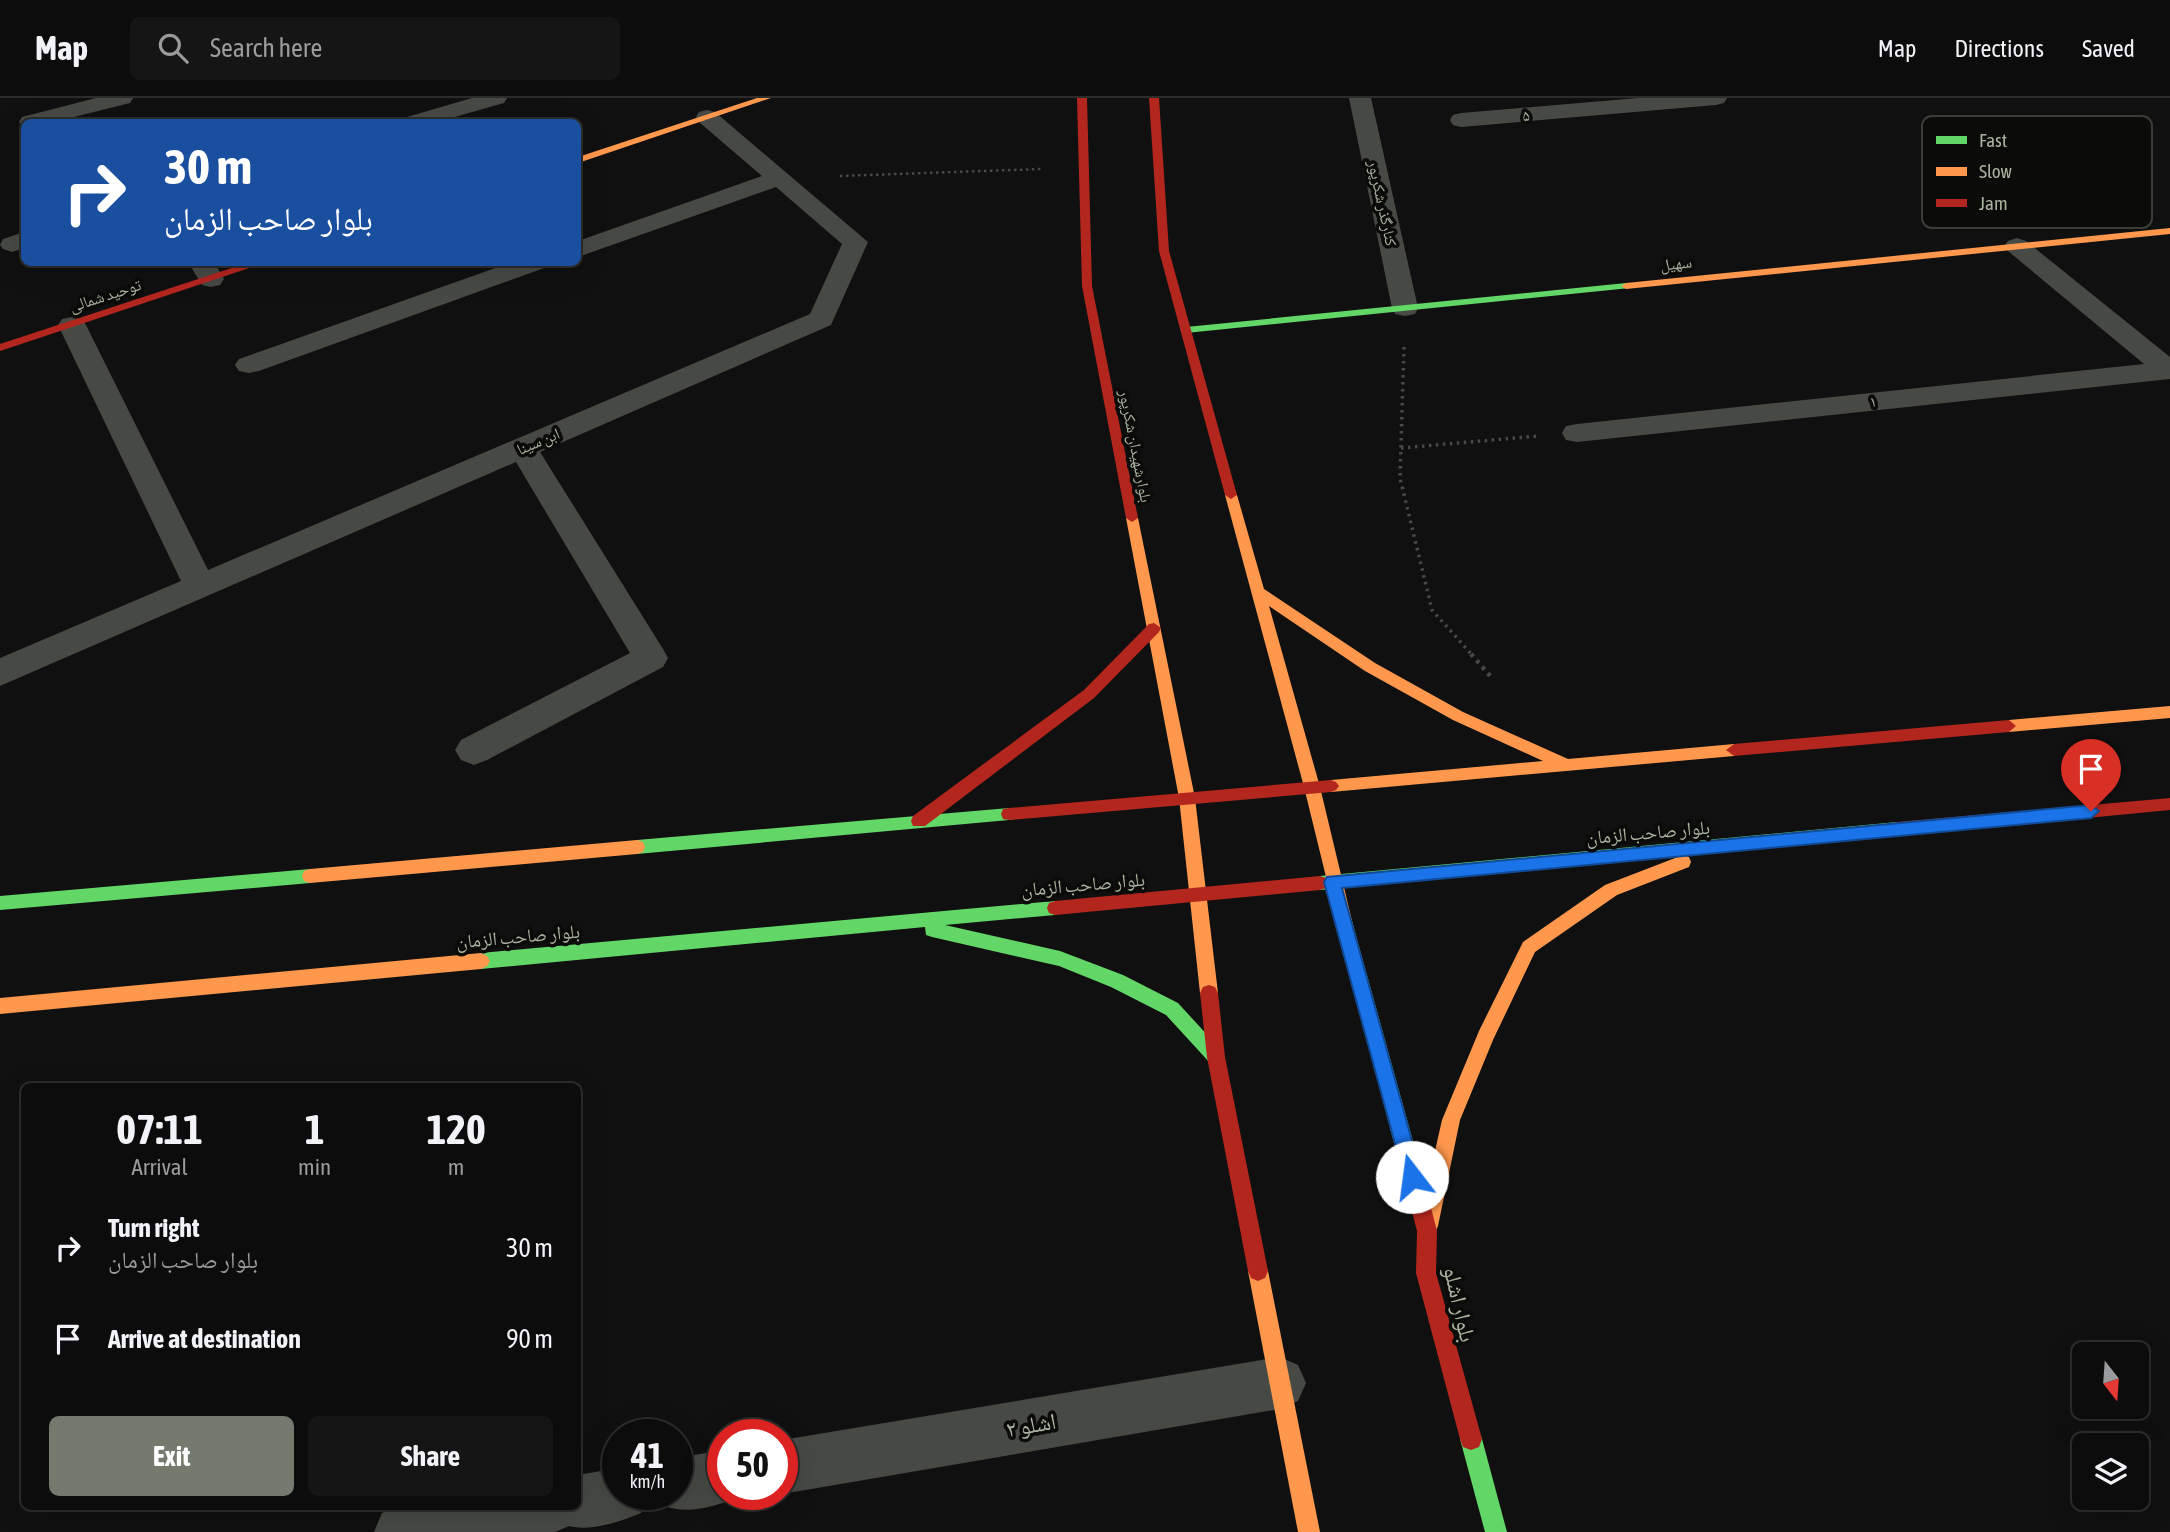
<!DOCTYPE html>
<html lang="en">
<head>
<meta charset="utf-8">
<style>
	:root { --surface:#0c0c0c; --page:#151515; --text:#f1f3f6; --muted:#9a9b9d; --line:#2c2c2d; --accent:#747a6d }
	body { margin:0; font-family:"Asap Condensed","Noto Naskh Arabic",sans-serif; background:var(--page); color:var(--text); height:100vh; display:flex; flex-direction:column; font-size:26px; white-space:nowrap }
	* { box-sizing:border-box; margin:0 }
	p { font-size:23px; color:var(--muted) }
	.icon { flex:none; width:38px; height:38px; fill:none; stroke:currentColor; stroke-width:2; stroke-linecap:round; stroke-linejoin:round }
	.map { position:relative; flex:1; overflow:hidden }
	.details { position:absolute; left:21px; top:985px; width:560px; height:427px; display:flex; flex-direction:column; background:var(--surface); border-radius:10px; box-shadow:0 7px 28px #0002,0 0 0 2px var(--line) }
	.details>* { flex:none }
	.top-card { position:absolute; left:21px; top:21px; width:560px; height:147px; border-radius:10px; box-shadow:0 7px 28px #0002,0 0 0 2px var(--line); background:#1a4fa0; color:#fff; overflow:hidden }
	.needle { width:46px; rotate:163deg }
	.controls { position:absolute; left:2072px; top:1244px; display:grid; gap:14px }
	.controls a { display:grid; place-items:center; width:77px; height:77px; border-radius:10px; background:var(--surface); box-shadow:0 7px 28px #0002,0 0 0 2px var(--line); font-size:35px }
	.speed { position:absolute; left:602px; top:1321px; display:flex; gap:14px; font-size:35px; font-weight:700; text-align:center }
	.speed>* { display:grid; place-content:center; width:91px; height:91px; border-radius:50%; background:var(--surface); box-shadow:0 7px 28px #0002,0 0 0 2px var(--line); line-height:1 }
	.speed small { font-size:18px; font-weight:400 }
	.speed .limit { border:10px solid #d22; background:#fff; color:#111 }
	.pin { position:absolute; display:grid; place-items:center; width:60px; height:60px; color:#fff; margin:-72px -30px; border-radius:50% 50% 50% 0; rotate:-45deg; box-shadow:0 0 7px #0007 }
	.pin .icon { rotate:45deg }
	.me { position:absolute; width:77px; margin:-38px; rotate:345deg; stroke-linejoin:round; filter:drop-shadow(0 0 5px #0008) }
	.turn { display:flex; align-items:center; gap:24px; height:147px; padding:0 28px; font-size:32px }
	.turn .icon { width:91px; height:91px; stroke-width:2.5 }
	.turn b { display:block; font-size:49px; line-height:60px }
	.eta { display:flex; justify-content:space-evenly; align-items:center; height:119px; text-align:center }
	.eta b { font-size:42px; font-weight:700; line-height:49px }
	.action { display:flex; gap:14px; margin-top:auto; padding:14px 28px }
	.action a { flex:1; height:80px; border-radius:10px; background:var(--accent); color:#fff; font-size:28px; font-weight:700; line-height:80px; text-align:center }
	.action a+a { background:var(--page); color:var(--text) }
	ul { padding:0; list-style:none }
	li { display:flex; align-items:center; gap:21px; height:91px; padding:0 28px }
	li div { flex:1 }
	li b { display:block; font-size:26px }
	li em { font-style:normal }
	header { display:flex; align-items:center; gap:42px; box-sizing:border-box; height:98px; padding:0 35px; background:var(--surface); border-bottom:2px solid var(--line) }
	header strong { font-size:33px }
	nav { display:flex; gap:38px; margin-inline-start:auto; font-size:24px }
	.search { width:490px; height:63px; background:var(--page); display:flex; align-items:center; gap:18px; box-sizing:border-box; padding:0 24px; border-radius:10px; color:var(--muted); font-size:26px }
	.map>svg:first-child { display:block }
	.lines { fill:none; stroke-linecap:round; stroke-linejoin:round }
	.path-far2 { stroke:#484b45; stroke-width:2.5; stroke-dasharray:2.5 3.5; stroke-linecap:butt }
	.path-far1 { stroke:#484b45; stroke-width:3.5; stroke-dasharray:2.5 4.5; stroke-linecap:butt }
	.path { stroke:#484b45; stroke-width:4.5; stroke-dasharray:3.5 5; stroke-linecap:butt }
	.street { fill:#474944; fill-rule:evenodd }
	.fast { fill:#63d668; fill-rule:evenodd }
	.slow { fill:#ff974d; fill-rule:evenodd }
	.jam { fill:#b3261e; fill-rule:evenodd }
	.route { fill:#1a73e8; stroke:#114b97; stroke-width:2 }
	.labels { text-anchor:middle; stroke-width:7; stroke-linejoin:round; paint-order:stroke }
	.far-street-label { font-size:16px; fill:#aab39f; stroke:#0b0c0a }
	.street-label { font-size:19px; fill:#aab39f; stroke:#0b0c0a }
	.near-street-label { font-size:23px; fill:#aab39f; stroke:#0b0c0a }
	.key { fill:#0b0c0a; stroke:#3b3e37; stroke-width:2 }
	.key-label { font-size:19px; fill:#aab39f }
</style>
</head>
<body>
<header>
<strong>Map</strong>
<div class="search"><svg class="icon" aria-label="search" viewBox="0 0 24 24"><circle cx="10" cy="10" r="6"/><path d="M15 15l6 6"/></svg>Search here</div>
<nav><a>Map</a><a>Directions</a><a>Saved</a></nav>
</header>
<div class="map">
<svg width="2170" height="1434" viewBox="0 0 2170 1434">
	<rect width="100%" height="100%" fill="#101010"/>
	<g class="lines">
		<!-- path-far2 -->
		<polyline class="path-far2" points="840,78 1041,71"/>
		<!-- path-far1 -->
		<g class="path-far1">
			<polyline points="1404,249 1400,380 1432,512 1473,558"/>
			<polyline points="1401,350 1538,338"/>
		</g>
		<!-- path -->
		<polyline class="path" points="1471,556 1493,581"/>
		<!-- street -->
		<g class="street">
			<polygon points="96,0 133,0 130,5 54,24 24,24 24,29 19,24 22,19"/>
			<polygon points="472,0 507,0 504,5 437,24 404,24 407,19"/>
			<polygon points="1349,0 1371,0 1418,210 1415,216 1405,218 1395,216 1392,210"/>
			<polygon points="1638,0 1727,0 1724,5 1716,7 1461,29 1453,27 1450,22 1453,17 1461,15"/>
			<polygon points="707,12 715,14 868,144 831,227 540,354 663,551 668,560 663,569 487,662 474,667 461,662 455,652 461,642 630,555 516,364 0,588 0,560 181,483 58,227 62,221 72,219 82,221 86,227 208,472 810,216 842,146 776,89 578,159 578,143 762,78 699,24 696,19 699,14"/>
			<polygon points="24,134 24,150 12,154 3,151 0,147 3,141"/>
			<polygon points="2017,140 2026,143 2170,259 2170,281 1577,344 1566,342 1562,335 1566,328 1577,326 2144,266 2008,153 2004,148 2008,143"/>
			<polygon points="188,164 214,164 224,181 220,187 211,189 202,187"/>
			<polygon points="512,164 551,164 547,169 259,273 249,275 239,273 235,267 239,261"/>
			<polygon points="1280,1259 1298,1267 1306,1285 1298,1303 1280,1311 782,1396 782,1342"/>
			<path d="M723,1352v44l19,2c-28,11 -56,20 -84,8l-4,-10h23v-36z"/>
			<path d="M618,1370v26h31l-8,19c-19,8 -51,19 -72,13l-14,6h-181l8,-19 14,-6h182v-32z"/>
		</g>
		<!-- fast -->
		<g class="fast">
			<polygon points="1626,185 1630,186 1630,190 1186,235 1180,232 1186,229"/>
			<polygon points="1009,710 1015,711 1017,716 1015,721 1009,722 637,756 631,754 629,749 631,744 637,742"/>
			<polygon points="1897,724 1903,726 1905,731 1903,736 1897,738 1320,792 1314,790 1312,785 1314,780 1320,778"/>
			<polygon points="310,771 316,773 318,778 316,783 310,785 0,812 0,798"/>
			<polygon points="1055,803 1061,805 1063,810 1061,815 1055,817 945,827 1060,853 1123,877 1178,905 1222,953 1225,959 1222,965 1216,967 1210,965 1166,917 1111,889 1059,868 932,839 926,837 925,829 481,871 475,868 472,863 475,858 481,855"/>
			<polygon points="1345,820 1351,822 1353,827 1424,1083 1421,1090 1414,1093 1407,1090 1404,1083 1337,827 1339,822"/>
			<polygon points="1471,1330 1479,1333 1482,1341 1507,1434 1485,1434 1460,1341 1463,1333"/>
		</g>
		<!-- slow -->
		<g class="slow">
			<polygon points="757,0 771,0 578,65 578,59"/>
			<polygon points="2170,130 2170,136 1626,191 1621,188 1626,185"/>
			<polygon points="1231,393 1237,397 1264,491 1375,565 1463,614 1568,661 1734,646 1742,652 1734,658 1331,694 1326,692 1323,688 1326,684 1331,682 1543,663 1453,622 1365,573 1269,508 1320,689 1353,827 1351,832 1345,834 1339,832 1304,689 1225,397"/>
			<polygon points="1132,416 1138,420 1195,700 1218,895 1215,901 1209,903 1203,901 1200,895 1179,700 1126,420"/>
			<polygon points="2170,608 2170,620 2009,634 2002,628 2009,622"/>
			<polygon points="637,742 643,744 645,749 643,754 637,756 310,785 304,783 302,778 304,773 310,771"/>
			<polygon points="1683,757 1689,759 1691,764 1689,769 1617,797 1535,854 1493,942 1460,1022 1438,1128 1435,1135 1428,1138 1421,1135 1418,1128 1442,1022 1479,933 1523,844 1605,787"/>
			<polygon points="481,855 487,858 490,863 487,868 481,871 0,916 0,900"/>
			<polygon points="1258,1163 1265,1166 1268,1173 1320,1434 1298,1434 1248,1173 1251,1166"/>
		</g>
		<!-- jam -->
		<g class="jam">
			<polygon points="1077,0 1087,0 1092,188 1138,420 1132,424 1126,420 1082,188"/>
			<polygon points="1149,0 1159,0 1169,153 1237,397 1231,401 1225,397 1159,153"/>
			<polygon points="250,164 267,164 0,253 0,246"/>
			<polygon points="1154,525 1161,530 1159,534 1094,600 925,728 913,728 911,723 913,718 1084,592 1149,526"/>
			<polygon points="2009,622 2016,628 2009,634 1734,658 1726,652 1734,646"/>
			<polygon points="1331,682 1336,684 1339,688 1336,692 1331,694 1009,722 1003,721 1001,716 1003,711 1009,710"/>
			<polygon points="2170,700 2170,712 1897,738 1891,736 1889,731 1891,726 1897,724"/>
			<polygon points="1320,778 1326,780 1328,785 1326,790 1320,792 1055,817 1049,815 1047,810 1049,805 1055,803"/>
			<polygon points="1209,887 1215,889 1218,895 1225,959 1268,1173 1265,1180 1258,1183 1251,1180 1248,1173 1207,959 1200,895 1203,889"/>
			<polygon points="1414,1073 1421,1076 1424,1083 1437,1133 1436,1175 1482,1341 1479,1349 1471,1352 1463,1349 1460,1341 1416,1175 1417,1133 1404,1083 1407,1076"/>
		</g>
	</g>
	<!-- route -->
	<polygon class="route" points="2091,707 2099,713 2091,720 1342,790 1422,1079 1419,1086 1412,1089 1406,1086 1324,784 1327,779"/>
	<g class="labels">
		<!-- far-street labels -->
		<g class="far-street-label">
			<text transform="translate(1526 17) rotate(-5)" y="6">۵</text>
			<text transform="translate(1383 105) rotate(78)" y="6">کنارگذر شکرپور</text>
			<text transform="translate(1676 165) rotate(-6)" y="6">سهیل</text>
			<text transform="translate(105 197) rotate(-18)" y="6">توحید شمالی</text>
			<text transform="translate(1873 303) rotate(-6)" y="6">۱</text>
			<text transform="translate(538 343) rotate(-23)" y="6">ابن سینا</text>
			<text transform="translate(1136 348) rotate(79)" y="6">بلوارشهیدان شکرپور</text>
		</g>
		<!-- street labels -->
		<g class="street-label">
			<text transform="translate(1648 734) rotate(-5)" y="7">بلوار صاحب الزمان</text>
			<text transform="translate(1083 786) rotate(-5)" y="7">بلوار صاحب الزمان</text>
			<text transform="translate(518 838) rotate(-5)" y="7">بلوار صاحب الزمان</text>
		</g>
		<!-- near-street labels -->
		<g class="near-street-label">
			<text transform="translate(1460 1206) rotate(77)" y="8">بلوار اشلو</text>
			<text transform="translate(1031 1327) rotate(-10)" y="8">اشلو ۲</text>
		</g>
	</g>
	<!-- legend -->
	<rect x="1922" y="18" width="230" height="112" rx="10" class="key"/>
	<rect x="1936" y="38" width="31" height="8" fill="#63d668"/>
	<rect x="1936" y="69" width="31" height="9" fill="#ff974d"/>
	<rect x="1936" y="101" width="31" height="8" fill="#b3261e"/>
	<g class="key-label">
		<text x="1979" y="49">Fast</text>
		<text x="1979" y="80">Slow</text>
		<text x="1979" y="112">Jam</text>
	</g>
</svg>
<div class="controls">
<a><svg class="needle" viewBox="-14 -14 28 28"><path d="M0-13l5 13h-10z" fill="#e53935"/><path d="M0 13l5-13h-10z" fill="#9a9b9d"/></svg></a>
<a><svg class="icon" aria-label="layers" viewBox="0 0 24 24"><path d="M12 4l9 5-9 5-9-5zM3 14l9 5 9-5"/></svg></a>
</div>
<div class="speed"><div>41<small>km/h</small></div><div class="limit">50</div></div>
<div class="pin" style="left:2091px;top:713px;background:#d93025"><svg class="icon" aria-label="arrive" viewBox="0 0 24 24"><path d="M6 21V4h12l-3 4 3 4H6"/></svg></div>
<svg class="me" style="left:1412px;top:1079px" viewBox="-20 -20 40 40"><circle r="19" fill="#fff"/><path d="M0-13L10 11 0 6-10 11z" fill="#1a73e8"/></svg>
<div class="top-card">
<div class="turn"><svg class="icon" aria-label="right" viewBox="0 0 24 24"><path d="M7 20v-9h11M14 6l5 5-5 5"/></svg><div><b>30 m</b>بلوار صاحب الزمان</div></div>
</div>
<section class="details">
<div class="eta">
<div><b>07:11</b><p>Arrival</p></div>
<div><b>1</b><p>min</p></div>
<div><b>120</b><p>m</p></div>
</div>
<ul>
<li><svg class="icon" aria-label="right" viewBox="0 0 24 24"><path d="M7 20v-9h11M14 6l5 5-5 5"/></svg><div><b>Turn right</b><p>بلوار صاحب الزمان</p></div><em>30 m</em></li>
<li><svg class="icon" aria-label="arrive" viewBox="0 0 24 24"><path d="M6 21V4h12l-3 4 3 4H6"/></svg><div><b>Arrive at destination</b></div><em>90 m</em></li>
</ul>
<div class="action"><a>Exit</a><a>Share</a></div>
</section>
</div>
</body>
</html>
